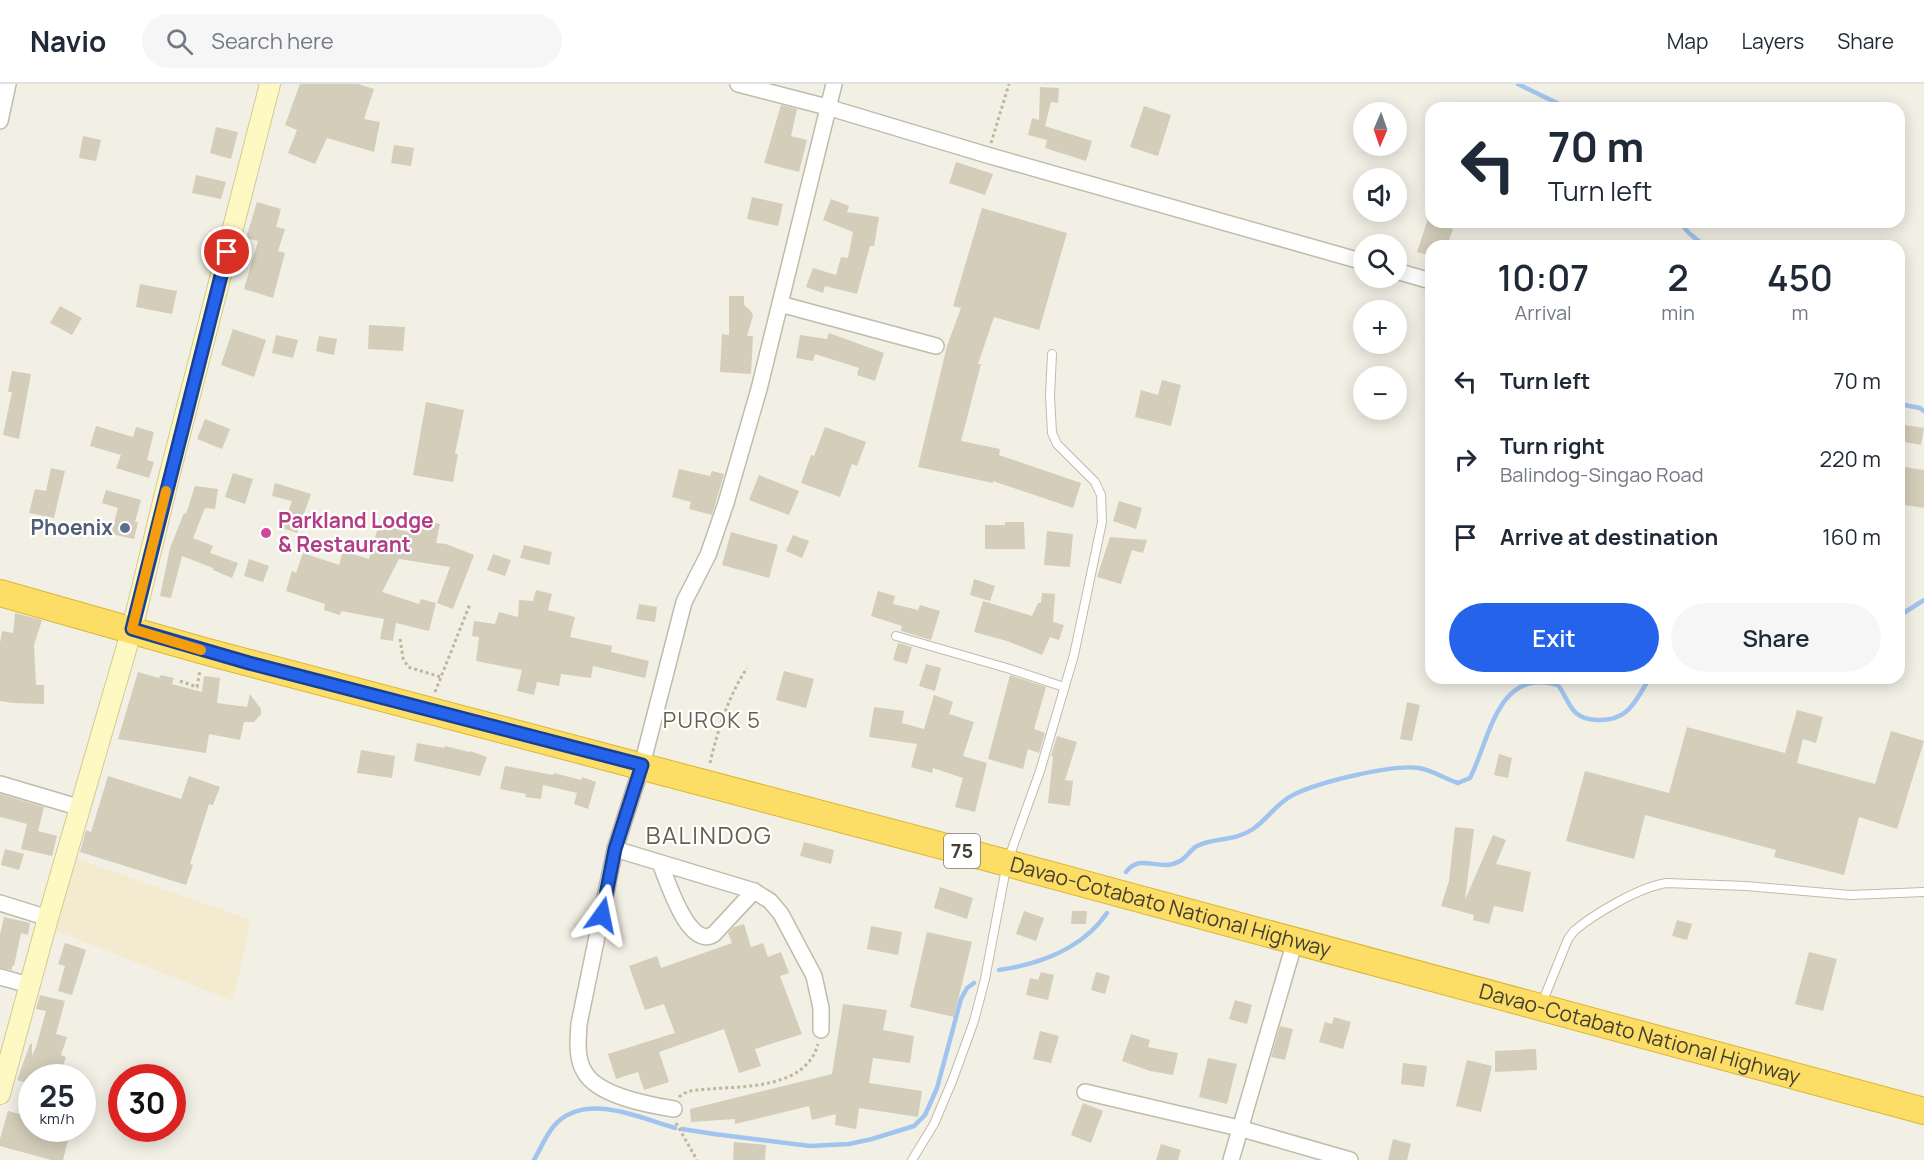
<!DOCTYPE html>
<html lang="en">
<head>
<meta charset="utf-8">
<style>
	:root { --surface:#fff; --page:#f6f6f7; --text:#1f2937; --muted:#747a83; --line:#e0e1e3; --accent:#2563eb }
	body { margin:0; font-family:Manrope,sans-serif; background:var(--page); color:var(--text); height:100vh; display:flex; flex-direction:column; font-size:22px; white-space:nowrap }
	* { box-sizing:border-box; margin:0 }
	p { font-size:20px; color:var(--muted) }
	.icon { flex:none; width:33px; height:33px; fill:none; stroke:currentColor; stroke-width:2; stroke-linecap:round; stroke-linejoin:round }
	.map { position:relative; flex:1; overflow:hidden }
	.sheet { position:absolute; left:1425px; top:156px; width:480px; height:444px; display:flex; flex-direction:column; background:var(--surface); border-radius:18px; box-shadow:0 3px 15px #0003 }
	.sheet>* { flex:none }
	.banner { position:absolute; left:1425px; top:18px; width:480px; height:126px; border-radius:18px; box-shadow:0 3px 15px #0003; background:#fff; color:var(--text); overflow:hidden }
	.needle { width:39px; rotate:182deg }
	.fabs { position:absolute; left:1353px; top:18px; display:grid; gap:12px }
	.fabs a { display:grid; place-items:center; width:54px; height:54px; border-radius:50%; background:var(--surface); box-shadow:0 3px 15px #0003; font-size:30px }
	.speed { position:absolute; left:18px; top:980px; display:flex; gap:12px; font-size:30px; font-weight:700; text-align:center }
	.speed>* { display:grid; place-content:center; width:78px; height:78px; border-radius:50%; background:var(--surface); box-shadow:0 3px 15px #0003; line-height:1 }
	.speed small { font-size:15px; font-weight:400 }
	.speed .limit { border:9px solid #d22; background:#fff; color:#111 }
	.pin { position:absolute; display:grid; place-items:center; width:51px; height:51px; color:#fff; margin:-26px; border:3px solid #fff; border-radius:50%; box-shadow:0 2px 6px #0007 }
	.me { position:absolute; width:66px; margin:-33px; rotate:12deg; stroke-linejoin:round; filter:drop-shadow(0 0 4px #0008) }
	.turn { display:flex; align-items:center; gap:21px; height:126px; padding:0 24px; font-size:27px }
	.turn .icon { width:78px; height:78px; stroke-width:2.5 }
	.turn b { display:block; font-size:42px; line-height:51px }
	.eta { display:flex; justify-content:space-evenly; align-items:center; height:102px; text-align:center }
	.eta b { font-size:36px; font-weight:600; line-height:42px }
	.button { display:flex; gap:12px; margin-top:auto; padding:12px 24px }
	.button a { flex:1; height:69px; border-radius:36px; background:var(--accent); color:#fff; font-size:24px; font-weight:600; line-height:69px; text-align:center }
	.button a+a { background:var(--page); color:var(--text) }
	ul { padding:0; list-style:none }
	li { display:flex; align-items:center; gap:18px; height:78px; padding:0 24px }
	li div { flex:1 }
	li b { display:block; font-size:22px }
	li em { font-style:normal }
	header { display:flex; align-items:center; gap:36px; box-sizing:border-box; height:84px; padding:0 30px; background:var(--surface); border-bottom:2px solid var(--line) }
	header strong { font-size:28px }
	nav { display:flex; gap:33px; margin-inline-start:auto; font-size:21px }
	.search { width:420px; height:54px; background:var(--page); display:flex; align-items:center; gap:15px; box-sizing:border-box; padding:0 21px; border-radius:33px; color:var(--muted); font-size:22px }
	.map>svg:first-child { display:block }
	.commercial { fill:#f4eacf }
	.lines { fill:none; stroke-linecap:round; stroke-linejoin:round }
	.stream { stroke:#a1c4ef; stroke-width:4.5 }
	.building { fill:#d3cdba }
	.lane-casing { stroke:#c0bcaa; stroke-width:10 }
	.street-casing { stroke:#c0bcaa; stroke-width:18 }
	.secondary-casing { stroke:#d2ca95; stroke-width:22 }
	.highway-casing { stroke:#dbb536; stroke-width:28 }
	.path { stroke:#bfb799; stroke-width:3; stroke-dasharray:3 3; stroke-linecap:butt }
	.lane { stroke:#fff; stroke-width:8 }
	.street { stroke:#fff; stroke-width:15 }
	.secondary { stroke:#fef8c3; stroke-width:20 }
	.highway { stroke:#fcde66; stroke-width:26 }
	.route-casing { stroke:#184099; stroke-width:15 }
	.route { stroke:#2563eb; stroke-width:10 }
	.slow { stroke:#f59e0b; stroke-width:10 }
	.service-dot { fill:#5c6f8a; stroke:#fff; stroke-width:2 }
	.hotel-dot { fill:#d1479c; stroke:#fff; stroke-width:2 }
	.labels { text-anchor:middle; stroke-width:4.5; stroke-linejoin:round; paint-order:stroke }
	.shield { fill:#fff; stroke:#7c7971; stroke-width:1.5 }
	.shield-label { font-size:20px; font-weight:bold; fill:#444034 }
	.hotel-label { font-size:21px; font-weight:bold; fill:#b23c85; stroke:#fff; text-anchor:start }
	.service-label { font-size:21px; font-weight:bold; fill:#4e5e75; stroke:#fff; text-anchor:end }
	.street-label { font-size:21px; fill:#444034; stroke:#fff }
	.neighbourhood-label { font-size:22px; letter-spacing:1.5px; fill:#67604c; stroke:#fff }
	.quarter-label { font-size:24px; letter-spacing:1.5px; fill:#67604c; stroke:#fff }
</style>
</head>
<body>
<header>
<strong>Navio</strong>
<div class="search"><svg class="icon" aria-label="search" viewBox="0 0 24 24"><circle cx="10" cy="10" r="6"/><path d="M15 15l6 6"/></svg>Search here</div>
<nav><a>Map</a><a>Layers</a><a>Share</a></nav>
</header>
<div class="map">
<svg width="1924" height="1076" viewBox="0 0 1924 1076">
	<rect width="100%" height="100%" fill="#f2f0e5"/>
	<!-- commercial -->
	<polygon class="commercial" points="72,773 251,836 233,917 52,845"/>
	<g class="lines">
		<!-- stream -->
		<g class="stream">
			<polyline points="1518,0 1557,19 1562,24"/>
			<polyline points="1679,138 1690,150 1705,162"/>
			<polyline points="1899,320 1920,324 1924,327"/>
			<polyline points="1899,532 1924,516"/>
			<polyline points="1846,594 1853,594"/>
			<path d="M1126,788c15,-20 33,1 54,-11 6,-3 10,-11 17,-15 18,-9 37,-4 56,-17 15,-10 24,-27 42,-35 25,-12 97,-30 124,-26 13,2 26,11 39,15l12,-5c20,-39 27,-111 88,-93 6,8 11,22 18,28 7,6 14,7 22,7 32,1 37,-20 52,-42"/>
			<path d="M999,886c41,-6 84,-22 108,-57"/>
			<polyline points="682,1045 714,1050 810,1062 849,1060 872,1055 914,1042 925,1031 937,1004 961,915 967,904 974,899"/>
			<path d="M534,1076c6,-10 11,-23 19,-33 30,-36 84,-10 122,1"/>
		</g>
	</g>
	<!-- building -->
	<g class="building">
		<polygon points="300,0 358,0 374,5 364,35 380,38 374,68 327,54 315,80 288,69 297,46 285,41"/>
		<polygon points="1040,3 1059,4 1058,19 1051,18 1045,42 1092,57 1086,77 1045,64 1047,56 1028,51 1032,34 1039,36"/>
		<polygon points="781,21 797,25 791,52 807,56 799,88 764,79"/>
		<polygon points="1144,22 1171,31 1158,72 1130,63"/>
		<polygon points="216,43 238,48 231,75 210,69"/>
		<polygon points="83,52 101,56 96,77 79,74"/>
		<polygon points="394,61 414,64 411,82 391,79"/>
		<polygon points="956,78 993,90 985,111 949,99"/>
		<polygon points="196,91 226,98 221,115 192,109"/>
		<polygon points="752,113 783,120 778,142 747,135"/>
		<polygon points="831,115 849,122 847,128 879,133 874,162 870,162 857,210 825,202 823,209 806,203 813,184 836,191 841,173 848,174 853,148 823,136"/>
		<polygon points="257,118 281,125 276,143 285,145 278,167 285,169 273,214 244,205 258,157 246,154"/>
		<polygon points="982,124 1067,149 1039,246 994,233 978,280 981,280 961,357 1000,365 999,371 1081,399 1073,424 993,397 993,399 918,383 947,262 961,224 953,222"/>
		<polygon points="1429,132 1431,132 1431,138 1453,145 1447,162 1431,162 1431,172 1417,168"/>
		<polygon points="140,200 177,207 172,230 136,223"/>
		<polygon points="729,212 744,212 744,221 751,227 753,232 747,252 753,252 751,290 720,288 722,250 729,251"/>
		<polygon points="60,222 82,234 72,251 50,239"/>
		<polygon points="369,241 405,243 403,267 368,265"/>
		<polygon points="233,245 266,256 254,293 221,281"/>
		<polygon points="829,249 884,269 875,297 857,291 859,284 815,270 813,277 796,274 800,251 827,255"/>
		<polygon points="276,251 298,256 293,274 272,269"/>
		<polygon points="319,252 337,255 334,271 316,267"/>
		<polygon points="12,287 31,290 19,355 3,351 12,308 8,308"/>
		<polygon points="1162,296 1181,301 1171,342 1135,333 1141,306 1158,311"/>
		<polygon points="426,318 464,326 455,370 458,370 453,398 413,391"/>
		<polygon points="205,335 230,345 222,365 197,355"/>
		<polygon points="1899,340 1924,344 1921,361 1899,357"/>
		<polygon points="96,342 133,353 136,343 154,348 147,376 154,378 149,394 116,384 121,371 90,362"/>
		<polygon points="825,343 866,358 857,382 852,380 840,413 801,399 811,371 814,372"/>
		<polygon points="1899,382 1924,386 1924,424 1899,420"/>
		<polygon points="51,384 65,387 54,434 29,429 35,405 46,407"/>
		<polygon points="679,385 710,392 712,387 724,390 712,431 689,425 691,418 672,413"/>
		<polygon points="233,389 253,395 245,420 225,413"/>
		<polygon points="759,391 799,407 789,431 749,416"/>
		<polygon points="275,399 311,410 297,449 282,444 292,417 272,412"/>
		<polygon points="195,402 218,405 215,425 205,424 193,454 213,462 210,469 238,479 232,494 213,486 213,484 182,472 171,514 160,512 170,464 184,429 186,430"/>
		<polygon points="106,406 141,416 135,438 138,438 134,455 111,450 118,424 102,419"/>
		<polygon points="1119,417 1142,424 1136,445 1113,437"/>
		<polygon points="415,434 440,440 436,459 446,460 474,471 453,525 437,519 450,483 399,475 382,508 419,520 421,515 436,519 429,547 396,539 393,557 380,555 384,535 341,527 340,531 324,526 325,520 286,507 292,487 296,489 303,469 339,481 343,467 369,475 379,440 412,449"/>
		<polygon points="1005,438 1024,438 1025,465 985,465 985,441 1005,441"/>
		<polygon points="1047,447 1073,450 1070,483 1044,481"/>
		<polygon points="731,448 778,461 769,494 722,481"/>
		<polygon points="793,451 809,457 802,474 786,467"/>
		<polygon points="1110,453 1147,456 1143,469 1132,466 1121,500 1097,493"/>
		<polygon points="524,461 552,468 549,481 520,474"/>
		<polygon points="493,470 511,476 505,492 487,486"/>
		<polygon points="249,475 269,482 263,498 244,492"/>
		<polygon points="974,495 995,502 990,517 970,511"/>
		<polygon points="536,506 552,510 548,526 575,533 570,553 612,562 611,568 649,577 645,594 593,582 591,594 561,590 559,602 537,598 534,611 517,607 522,586 476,577 479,553 472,552 474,537 495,540 499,528 518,533 519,516 533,517"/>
		<polygon points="878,507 895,512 893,520 918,526 920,521 940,527 931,556 901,547 902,542 871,532"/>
		<polygon points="1042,509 1055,510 1053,538 1064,541 1059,556 1050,553 1042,571 1007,557 974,548 983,517 1032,532 1038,519 1041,519"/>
		<polygon points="639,520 657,523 655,538 636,535"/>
		<polygon points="15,529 42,536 34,561 36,601 44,601 44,620 13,619 0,617 0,559 2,547 13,549"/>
		<polygon points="898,559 912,563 907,580 893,576"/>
		<polygon points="926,580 941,584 935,607 919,602"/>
		<polygon points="784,587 814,595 806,624 776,616"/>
		<polygon points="138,588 159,594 161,591 174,594 172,600 202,608 204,592 220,594 217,619 247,623 250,610 261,625 261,630 254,638 244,638 240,656 209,650 206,669 118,655"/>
		<polygon points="1010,591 1046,603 1034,645 1045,649 1039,669 1028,665 1023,685 988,675"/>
		<polygon points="934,611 953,618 949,630 974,638 963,672 987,679 975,728 955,723 963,694 933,684 932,689 911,683 917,660 869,653 874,623 904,627 902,639 924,645"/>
		<polygon points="1407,618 1420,621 1412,657 1400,655"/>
		<polygon points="1797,626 1823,633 1816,659 1803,655 1797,679 1875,700 1891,647 1924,657 1897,745 1859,733 1844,791 1774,773 1776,766 1645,731 1634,775 1566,757 1585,687 1669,709 1687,643 1785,669"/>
		<polygon points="1057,652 1077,658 1065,696 1073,697 1070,722 1048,719 1053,673 1051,672"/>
		<polygon points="417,659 444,664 445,662 469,668 470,667 487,673 480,692 414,677"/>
		<polygon points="361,666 395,672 392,694 357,689"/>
		<polygon points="1499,670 1512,674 1508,694 1494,691"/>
		<polygon points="505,682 553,691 554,689 581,696 582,693 596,698 588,725 574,720 577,709 543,701 541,715 525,713 526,710 500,705"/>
		<polygon points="108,692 181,715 189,692 220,703 213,721 209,720 190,780 193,781 186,801 80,768 86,746 91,748"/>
		<polygon points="0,710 44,723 38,747 57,752 52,772 21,765 27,740 0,733"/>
		<polygon points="1455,743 1474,745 1465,816 1493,751 1506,756 1496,780 1531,788 1523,828 1494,822 1489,840 1473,836 1474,831 1441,822 1449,797"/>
		<polygon points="804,758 834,766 831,780 800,772"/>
		<polygon points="5,765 24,770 19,786 1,781"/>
		<polygon points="940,803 973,814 967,835 934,824"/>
		<polygon points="1024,827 1044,834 1036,857 1016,850"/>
		<polygon points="1072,827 1087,827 1086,840 1071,840"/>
		<polygon points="4,833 30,839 28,851 21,849 14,882 12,882 12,886 0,884 0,851"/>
		<polygon points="1677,836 1692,840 1687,856 1672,852"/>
		<polygon points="744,840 751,863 763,859 768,873 781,868 789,889 780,892 802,950 755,965 761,982 739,989 724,945 659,968 669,998 644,1006 638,988 616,995 608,970 675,949 664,920 645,926 629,882 657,872 661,884 732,859 728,849 734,843"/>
		<polygon points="871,842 902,848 898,871 867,865"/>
		<polygon points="927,848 972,858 954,933 910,923"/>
		<polygon points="65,859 86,866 72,911 58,907 65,882 58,880"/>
		<polygon points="1809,868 1837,875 1823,927 1795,920"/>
		<polygon points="1041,888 1054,891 1048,916 1026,911 1030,894 1038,896"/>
		<polygon points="1096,888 1110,892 1105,910 1091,906"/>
		<polygon points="40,911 65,917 56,950 67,953 61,971 66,973 61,987 46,983 42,993 32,993 32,1001 17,996 30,960 32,960 32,972 36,963 46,927 36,925"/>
		<polygon points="1235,916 1252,921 1247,940 1229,935"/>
		<polygon points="843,920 887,926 883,946 914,952 910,979 873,974 869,999 922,1007 918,1033 859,1024 856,1045 835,1041 836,1030 812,1036 809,1022 735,1040 735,1035 691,1038 690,1025 832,990"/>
		<polygon points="1334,933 1351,938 1343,965 1319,958 1325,938 1332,940"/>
		<polygon points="1280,942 1293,945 1285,976 1271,973"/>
		<polygon points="1040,947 1059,952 1051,979 1033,975"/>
		<polygon points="1131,950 1150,956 1148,963 1178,969 1173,991 1150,987 1122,977"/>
		<polygon points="1536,965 1537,986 1495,988 1495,967"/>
		<polygon points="1208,974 1237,980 1227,1020 1199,1013"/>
		<polygon points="1467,976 1492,982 1481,1028 1456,1022"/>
		<polygon points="1403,979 1427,982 1424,1003 1401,1000"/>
		<polygon points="1083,1019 1103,1027 1091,1059 1071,1051"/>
		<polygon points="8,1027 32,1033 32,1044 71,1044 63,1076 51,1076 0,1062 0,1055"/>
		<polygon points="1393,1055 1411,1060 1407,1076 1388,1076"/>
		<polygon points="734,1058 766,1061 765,1076 733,1076"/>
		<polygon points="1161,1060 1181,1066 1178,1076 1156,1076"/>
	</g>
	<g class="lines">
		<defs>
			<g id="lane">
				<polyline points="896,552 1010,585 1064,603"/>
				<path d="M1542,919l26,-64 6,-8c20,-17 67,-45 93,-48l79,3 104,9 74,-3"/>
				<polyline points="912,1076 934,1040 953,995 974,937 985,895 1007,779 1040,687 1074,571 1102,438 1101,411 1095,398 1057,360 1052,349 1050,312 1052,270"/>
			</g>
			<g id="street">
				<polyline points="738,0 827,23 987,71 1364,178"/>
				<polyline points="0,37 8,0"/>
				<polyline points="1396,187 1431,197"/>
				<polyline points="780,220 936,262"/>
				<polyline points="0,700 81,724"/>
				<path d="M615,765l139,42 -40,43c-25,17 -47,-54 -54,-71"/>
				<polyline points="754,807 770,817 781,830 814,892 821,924 821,946"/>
				<polyline points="0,819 48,834"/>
				<polyline points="0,893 29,901"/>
				<polyline points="1085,1008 1239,1044 1350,1076"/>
				<path d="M674,1025c-25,-4 -77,-13 -90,-38 -8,-14 -6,-31 -5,-47l36,-175 27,-84 42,-163 24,-47 18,-52 33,-114 75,-305"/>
				<polyline points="1231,1076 1295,857"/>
			</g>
			<polyline id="secondary" points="0,1010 48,834 132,545 168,397 270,0"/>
			<g id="highway">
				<path id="s1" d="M0,509l204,58 803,212 917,248"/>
			</g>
		</defs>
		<!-- lane casing -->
		<use href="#lane" class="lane-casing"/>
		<!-- street casing -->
		<use href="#street" class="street-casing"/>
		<!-- secondary casing -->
		<use href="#secondary" class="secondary-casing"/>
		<!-- highway casing -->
		<use href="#highway" class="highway-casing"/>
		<!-- path -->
		<g class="path">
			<polyline points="991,59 1009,0"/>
			<polyline points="400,555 403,574 408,583 441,593"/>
			<polyline points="180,597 197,603 200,586"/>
			<polyline points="435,608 470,520"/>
			<path d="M710,679c8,-34 18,-66 37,-95"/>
			<path d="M679,1013c9,-8 20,-7 31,-8 37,-3 96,-1 108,-45"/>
			<polyline points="676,1039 697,1076"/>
		</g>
		<!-- lane -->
		<use href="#lane" class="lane"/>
		<!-- street -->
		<use href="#street" class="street"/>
		<!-- secondary -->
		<use href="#secondary" class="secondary"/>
		<!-- highway -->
		<use href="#highway" class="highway"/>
	</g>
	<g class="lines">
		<defs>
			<polyline id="route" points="227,168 132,545 249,579 642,681 615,765 602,831"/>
		</defs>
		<!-- route casing -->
		<use href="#route" class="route-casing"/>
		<!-- route -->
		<use href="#route" class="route"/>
		<!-- slow -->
		<polyline class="slow" points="166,407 132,545 201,566"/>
	</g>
	<!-- markers -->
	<circle class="service-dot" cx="125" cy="444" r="6"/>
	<circle class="hotel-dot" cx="266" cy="449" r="6"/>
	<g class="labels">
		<!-- shield labels -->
		<rect class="shield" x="944" y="750" width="36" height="34" rx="4.5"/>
		<g class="shield-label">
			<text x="962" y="774">75</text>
		</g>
		<!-- hotel labels -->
		<g class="hotel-label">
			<text x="278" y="444">Parkland Lodge<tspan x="278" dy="24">&amp; Restaurant</tspan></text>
		</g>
		<!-- service labels -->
		<g class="service-label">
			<text x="113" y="451">Phoenix</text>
		</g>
		<!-- street labels -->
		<g class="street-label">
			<text dy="7" stroke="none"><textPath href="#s1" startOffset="1212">Davao-Cotabato National Highway</textPath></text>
			<text dy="7" stroke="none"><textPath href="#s1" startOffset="1698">Davao-Cotabato National Highway</textPath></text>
		</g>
		<!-- neighbourhood labels -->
		<g class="neighbourhood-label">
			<text x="712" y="644">PUROK 5</text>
		</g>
		<!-- quarter labels -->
		<g class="quarter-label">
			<text x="709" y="760">BALINDOG</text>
		</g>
	</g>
</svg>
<div class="fabs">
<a><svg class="needle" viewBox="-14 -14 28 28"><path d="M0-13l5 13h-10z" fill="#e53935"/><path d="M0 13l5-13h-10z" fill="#747a83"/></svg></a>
<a><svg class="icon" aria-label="sound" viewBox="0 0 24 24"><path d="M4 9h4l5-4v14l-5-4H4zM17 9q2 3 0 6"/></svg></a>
<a><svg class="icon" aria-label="search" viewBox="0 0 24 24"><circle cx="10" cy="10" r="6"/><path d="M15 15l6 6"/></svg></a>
<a>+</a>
<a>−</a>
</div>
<div class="speed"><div>25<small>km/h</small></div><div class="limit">30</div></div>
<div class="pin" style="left:227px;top:168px;background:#d93025"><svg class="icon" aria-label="arrive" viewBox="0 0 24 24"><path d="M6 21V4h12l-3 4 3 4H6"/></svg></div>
<svg class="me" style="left:602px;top:831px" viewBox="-20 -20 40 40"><path d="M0-17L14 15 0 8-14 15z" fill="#2563eb" stroke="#fff" stroke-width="4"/></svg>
<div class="banner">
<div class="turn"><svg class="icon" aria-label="left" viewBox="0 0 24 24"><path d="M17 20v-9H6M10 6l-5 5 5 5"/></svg><div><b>70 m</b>Turn left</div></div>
</div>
<section class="sheet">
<div class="eta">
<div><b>10:07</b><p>Arrival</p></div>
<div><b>2</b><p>min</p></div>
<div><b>450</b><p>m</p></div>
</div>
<ul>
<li><svg class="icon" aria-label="left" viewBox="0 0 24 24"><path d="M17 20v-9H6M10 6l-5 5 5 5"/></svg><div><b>Turn left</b></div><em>70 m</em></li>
<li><svg class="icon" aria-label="right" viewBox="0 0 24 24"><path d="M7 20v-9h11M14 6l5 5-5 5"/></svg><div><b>Turn right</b><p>Balindog-Singao Road</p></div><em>220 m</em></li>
<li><svg class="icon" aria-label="arrive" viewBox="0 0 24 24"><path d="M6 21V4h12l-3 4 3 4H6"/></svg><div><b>Arrive at destination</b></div><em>160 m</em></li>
</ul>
<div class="button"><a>Exit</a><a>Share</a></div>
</section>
</div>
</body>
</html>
